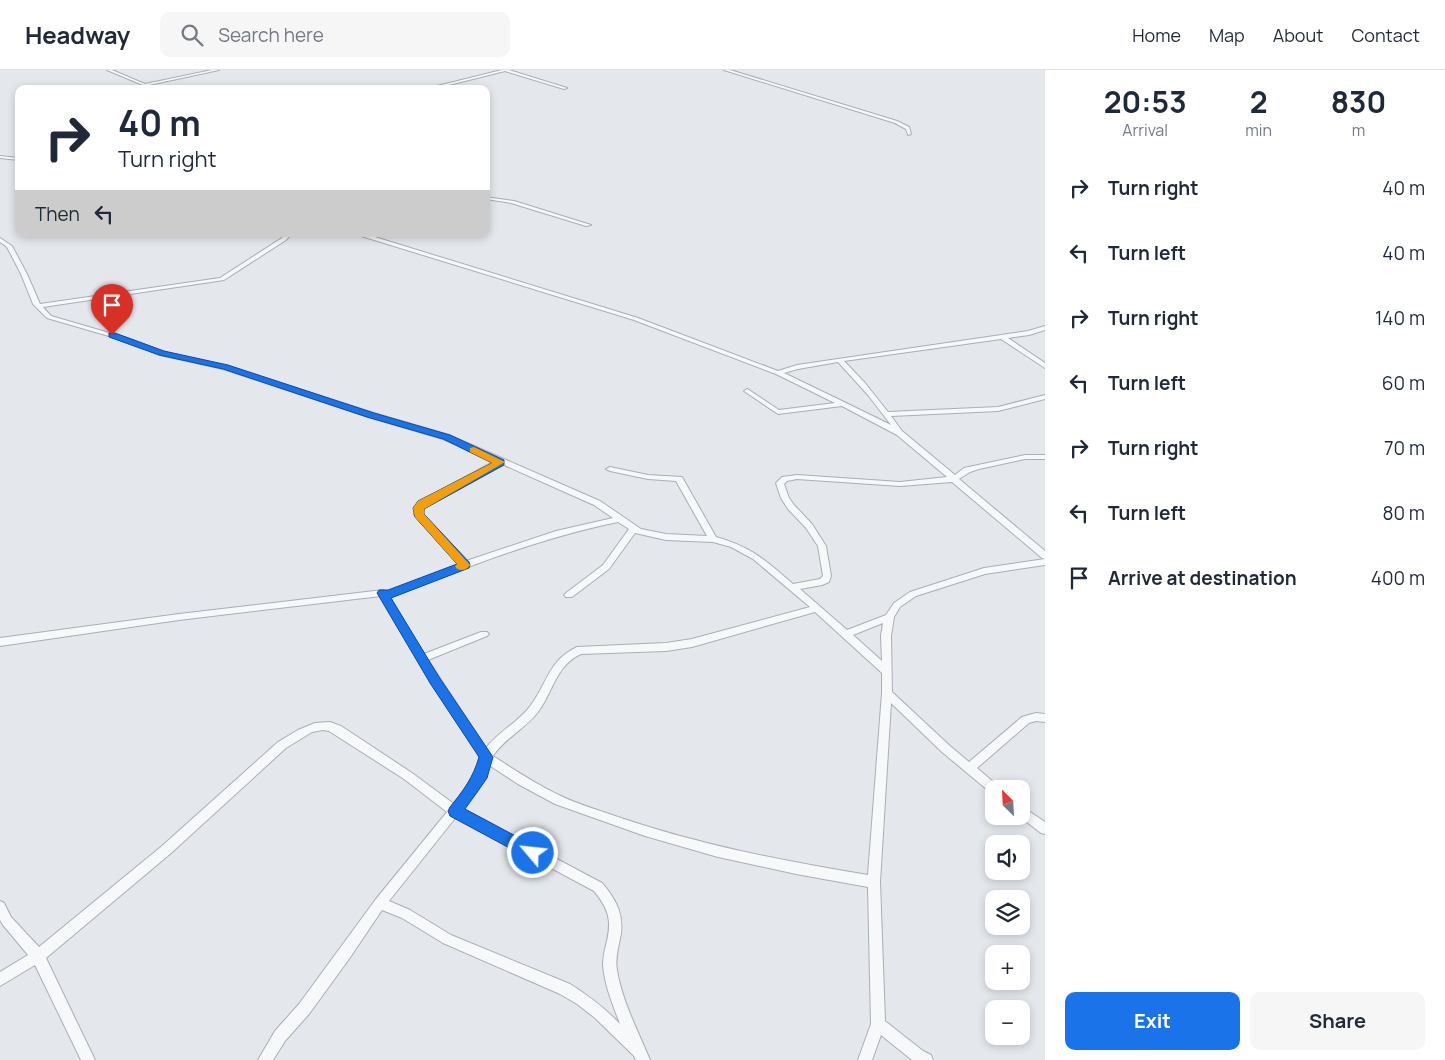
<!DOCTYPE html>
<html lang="en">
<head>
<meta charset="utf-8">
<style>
	:root { --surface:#fff; --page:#f6f6f7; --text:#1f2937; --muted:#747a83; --line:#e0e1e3; --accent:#1a73e8 }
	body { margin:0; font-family:Manrope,sans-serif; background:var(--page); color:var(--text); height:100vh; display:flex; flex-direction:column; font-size:19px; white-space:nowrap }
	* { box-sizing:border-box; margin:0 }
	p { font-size:16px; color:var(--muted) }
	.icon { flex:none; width:28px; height:28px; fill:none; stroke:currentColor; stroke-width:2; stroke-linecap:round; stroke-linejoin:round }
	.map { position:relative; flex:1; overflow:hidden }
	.details { display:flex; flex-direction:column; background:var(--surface); width:400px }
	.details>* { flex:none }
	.hud { position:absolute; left:15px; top:15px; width:475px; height:152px; border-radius:10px; box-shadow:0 2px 8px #0003; background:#fff; color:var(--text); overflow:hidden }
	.needle { width:32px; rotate:336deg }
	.buttons { position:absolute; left:985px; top:710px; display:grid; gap:10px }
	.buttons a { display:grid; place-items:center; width:45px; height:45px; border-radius:10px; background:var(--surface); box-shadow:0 2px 8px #0003; font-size:25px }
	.pin { position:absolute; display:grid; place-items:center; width:42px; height:42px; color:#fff; margin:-51px -21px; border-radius:50% 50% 50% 0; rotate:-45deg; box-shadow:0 0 5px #0007 }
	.pin .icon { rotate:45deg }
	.me { position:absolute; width:55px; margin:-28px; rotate:298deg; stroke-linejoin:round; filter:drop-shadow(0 0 4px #0008) }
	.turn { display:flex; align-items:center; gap:18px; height:105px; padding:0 20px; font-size:22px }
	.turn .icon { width:65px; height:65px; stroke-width:2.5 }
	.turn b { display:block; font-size:35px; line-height:42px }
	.then { display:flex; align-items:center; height:48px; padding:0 20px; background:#0003; gap:10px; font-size:19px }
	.eta { display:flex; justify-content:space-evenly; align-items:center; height:85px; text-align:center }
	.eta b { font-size:30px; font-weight:700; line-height:35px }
	.button { display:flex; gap:10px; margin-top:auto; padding:10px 20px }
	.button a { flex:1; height:58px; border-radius:10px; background:var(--accent); color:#fff; font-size:20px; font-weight:700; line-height:58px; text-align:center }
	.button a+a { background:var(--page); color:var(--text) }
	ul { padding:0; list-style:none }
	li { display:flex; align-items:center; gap:15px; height:65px; padding:0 20px }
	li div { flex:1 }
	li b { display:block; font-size:19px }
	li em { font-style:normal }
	header { display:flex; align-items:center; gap:30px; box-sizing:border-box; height:70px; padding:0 25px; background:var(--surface); border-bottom:1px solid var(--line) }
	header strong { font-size:24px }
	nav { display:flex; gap:28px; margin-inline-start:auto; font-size:18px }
	.search { width:350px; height:45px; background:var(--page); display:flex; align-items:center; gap:12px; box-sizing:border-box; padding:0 18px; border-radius:10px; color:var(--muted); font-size:19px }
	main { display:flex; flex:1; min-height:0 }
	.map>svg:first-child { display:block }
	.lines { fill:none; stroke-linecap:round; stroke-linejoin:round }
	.minor-casing { stroke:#a9aeb7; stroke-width:2 }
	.minor { fill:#f7f8fa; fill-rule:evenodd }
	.route { fill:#1a73e8; stroke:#114b97 }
	.slow { fill:#f59e0b }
</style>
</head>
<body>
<header>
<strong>Headway</strong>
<div class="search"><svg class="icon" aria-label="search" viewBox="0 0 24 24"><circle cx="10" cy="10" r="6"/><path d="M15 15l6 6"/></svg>Search here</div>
<nav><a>Home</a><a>Map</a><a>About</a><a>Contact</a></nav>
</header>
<main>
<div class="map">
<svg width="1045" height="990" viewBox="0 0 1045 990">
	<rect width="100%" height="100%" fill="#e4e7ec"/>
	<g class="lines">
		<defs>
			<g id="minor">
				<polygon points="107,0 112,0 145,14 212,0 219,0 149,15 152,17 150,18"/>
				<polygon points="502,0 509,0 567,18 564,19 505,1 433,19 425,19"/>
				<polygon points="724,0 730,0 897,51 909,57 911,64 908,65 906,59 895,53"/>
				<polygon points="0,86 19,88 19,90 0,88"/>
				<polygon points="486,127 514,131 591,155 586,156 511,133 486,129"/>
				<path d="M285,164h6l-5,6 -62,40 -181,27 8,9 79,23 34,13 63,14 147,47 75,22 151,66 41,28 25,5 41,2 -31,-55 -28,-2 -38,-8 -4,-2 4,-2 38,8 34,2 34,60c36,10 50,24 77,47l27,-5 3,-3 -5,-30 -12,-18 -18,-19 -7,-11 -5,-15 6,-6 15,-2 103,7 47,-5 -50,-42 -55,-29 -64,8 -34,-23 3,-2 2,1 30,20 56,-7 -59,-29 -142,-54 -276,-85v-1h7l273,84 140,53 19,-6 231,-34 17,-5v4l-16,5 -21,3 37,25v5l-44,-29 -157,22 21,22 23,29 110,-5 47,-12v4l-47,12 -107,5 11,15 53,44 9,-7 14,-3 47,-10h20v4h-20l-46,10 -9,3 -11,7 86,72v8l-3,-1 -90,-76 -52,4 -103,-7 -10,2 -3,3 5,14 5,7 18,19 14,22 5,30 -2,6 -7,3 -22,4 47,41 39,-15 8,-12 16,-11 74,-24 61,-9v6l-60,9 -69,22 -16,11 -6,10 -3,19 1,56 58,54 19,16 53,-45 14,-4 9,1v8l-9,-1 -7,2 -52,45 21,18 1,3h-5v5l-4,-2 -48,-40 -51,-49 -11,179 5,139 38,30 8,4 2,5h-21l-31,-25 -9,25h-14l13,-36 -3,-137 -72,-13 -78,-17 -73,-21 -90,-32 -37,-20 -29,-19c-3,18 -15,31 -26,44l139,74c15,17 23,34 18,56 -2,10 -5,20 -3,31 5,31 21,61 33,90h-14l-2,-4 -39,-38 -18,-14 -17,-10 -117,-51 -41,-25 -20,-8 -33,49 -40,55 -24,27 -12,19h-15l17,-29 24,-27 77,-105 71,-87 -43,-33 -75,-48 -6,-1 -11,2 -26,16 -116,106 -124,104 49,102h-14l-46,-95 -35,21v-14l28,-17 -25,-30 -3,-5v-19l4,2 7,14 28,30 123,-101 116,-104 20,-12 17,-7 15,-1 11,4 71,47 42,31 21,-29 5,-18 -49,-74 -50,-87 -202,24 -179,26v-8l179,-24 204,-24 5,2 71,-28 -44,-48 -1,-2 1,-5 4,-7 76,-41 -52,-22 -75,-22 -145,-48 -63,-14 -34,-14 -79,-23 -14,-14 -12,-30 -14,-27 -7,-5v-4l12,8 15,28 13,30 180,-26 62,-40zM838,292l30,33 23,30 -45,-22 -62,-30 14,-4zM502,394l92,41 19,13 -57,13 -90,30 -44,-47 3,-8zM618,452l11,7 -26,36 -37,28 -2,2 2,2h6l37,-28 26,-36 31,7 47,2 18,5 22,12 57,48 -118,32 -26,4 -89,4c-29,14 -29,35 -46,58 -12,17 -32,26 -45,43l-58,-88 59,-24 2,-2 -2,-2h-6l-57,22 -34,-57c38,-14 76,-30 114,-43 38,-13 75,-24 114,-32zM815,542l67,61v20l-14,182c-85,-14 -168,-30 -250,-58 -19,-7 -39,-12 -57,-21 -24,-11 -46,-26 -68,-40 12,-18 32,-27 45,-44 15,-20 18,-47 43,-58l85,-3 26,-4zM883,553l-2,13 1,25 -29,-26zM456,747l138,74c14,17 18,28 13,50 -2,8 -4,15 -4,23 1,20 10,41 17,60 -15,-16 -31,-28 -50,-40l-119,-49 -41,-25 -21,-9z"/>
				<polygon points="1021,736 1045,752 1045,764 1041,763 1019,746 1021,746"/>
			</g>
		</defs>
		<!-- minor casing -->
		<use href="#minor" class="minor-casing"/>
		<!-- minor -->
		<use href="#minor" class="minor"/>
	</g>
	<!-- route -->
	<path class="route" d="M109,263h6l49,18 64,14 146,48 76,22 54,25v5l-80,44v5l45,48 1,3 -1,3 -78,30 48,79 54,80 -6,21 -22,31 73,39 3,5 -3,5 -5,2 -5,-2 -78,-42 -2,-5 2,-4c13,-16 23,-29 29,-50l-49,-74 -53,-90 2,-3h9l69,-26 -42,-47 -2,-9 5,-7 74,-38 -49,-24 -76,-22 -144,-48 -64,-14 -50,-18z"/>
	<!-- slow -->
	<path class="slow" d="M474,377l31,15 -81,47v5l46,51c-3,5 -8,6 -13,4l-2,-3 2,-2 -42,-47 -2,-9 5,-7 74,-38 -22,-11v-4z"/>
</svg>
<div class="buttons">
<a><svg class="needle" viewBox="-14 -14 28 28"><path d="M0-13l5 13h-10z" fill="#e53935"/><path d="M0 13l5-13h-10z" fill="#747a83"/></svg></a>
<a><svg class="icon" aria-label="sound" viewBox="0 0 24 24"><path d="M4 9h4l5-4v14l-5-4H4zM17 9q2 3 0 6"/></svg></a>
<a><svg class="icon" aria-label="layers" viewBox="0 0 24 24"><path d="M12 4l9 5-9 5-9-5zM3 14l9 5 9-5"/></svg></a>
<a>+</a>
<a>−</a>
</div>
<div class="pin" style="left:112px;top:265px;background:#d93025"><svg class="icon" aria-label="arrive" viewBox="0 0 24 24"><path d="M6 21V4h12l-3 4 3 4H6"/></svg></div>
<svg class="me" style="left:533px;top:783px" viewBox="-20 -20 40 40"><circle r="17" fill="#1a73e8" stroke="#fff" stroke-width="3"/><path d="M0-11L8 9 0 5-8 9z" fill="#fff"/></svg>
<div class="hud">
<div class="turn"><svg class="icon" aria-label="right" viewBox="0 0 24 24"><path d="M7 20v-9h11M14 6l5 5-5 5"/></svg><div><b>40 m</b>Turn right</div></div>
<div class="then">Then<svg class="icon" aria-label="left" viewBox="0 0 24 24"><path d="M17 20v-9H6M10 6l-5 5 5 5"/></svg></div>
</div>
</div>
<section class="details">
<div class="eta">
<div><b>20:53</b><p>Arrival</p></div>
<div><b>2</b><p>min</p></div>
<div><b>830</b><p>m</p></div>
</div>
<ul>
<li><svg class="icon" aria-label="right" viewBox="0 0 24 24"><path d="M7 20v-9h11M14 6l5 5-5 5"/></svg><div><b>Turn right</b></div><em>40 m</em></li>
<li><svg class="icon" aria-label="left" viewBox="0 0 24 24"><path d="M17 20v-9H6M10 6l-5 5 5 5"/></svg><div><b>Turn left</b></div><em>40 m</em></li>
<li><svg class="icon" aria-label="right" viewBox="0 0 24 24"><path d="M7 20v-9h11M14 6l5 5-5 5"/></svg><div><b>Turn right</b></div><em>140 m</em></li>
<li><svg class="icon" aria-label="left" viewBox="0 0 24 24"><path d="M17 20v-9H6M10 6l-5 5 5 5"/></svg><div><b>Turn left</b></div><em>60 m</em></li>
<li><svg class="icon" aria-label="right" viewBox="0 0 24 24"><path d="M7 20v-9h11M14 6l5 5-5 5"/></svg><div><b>Turn right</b></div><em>70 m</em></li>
<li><svg class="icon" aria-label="left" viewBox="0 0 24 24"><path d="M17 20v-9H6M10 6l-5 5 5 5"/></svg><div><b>Turn left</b></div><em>80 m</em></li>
<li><svg class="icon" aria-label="arrive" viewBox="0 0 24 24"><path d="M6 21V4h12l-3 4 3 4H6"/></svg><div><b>Arrive at destination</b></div><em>400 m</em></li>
</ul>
<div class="button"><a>Exit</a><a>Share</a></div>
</section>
</main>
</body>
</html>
